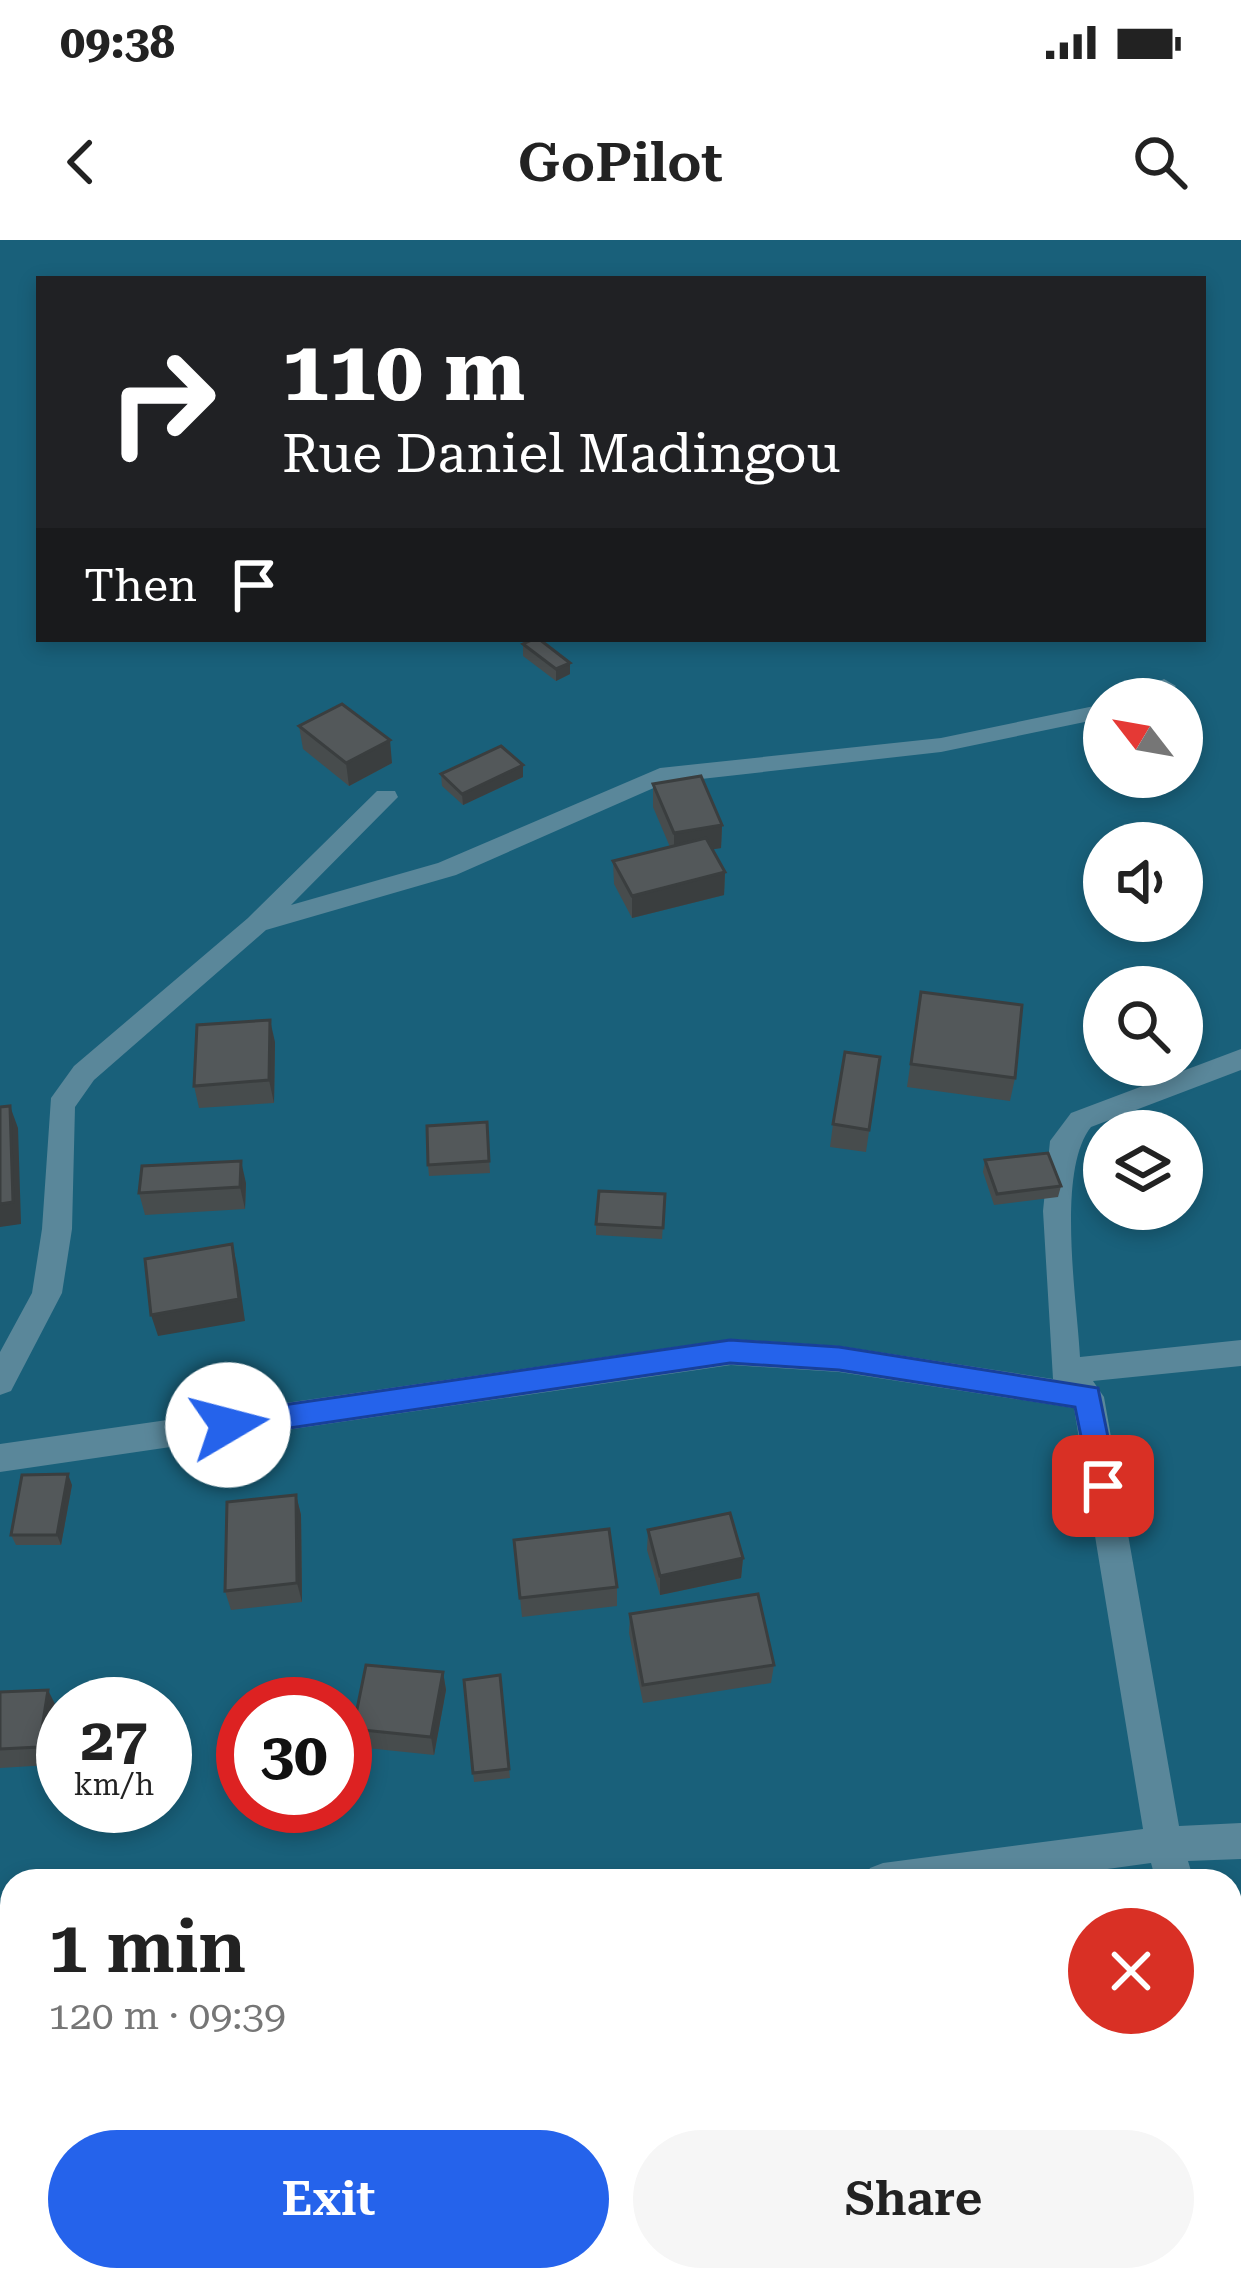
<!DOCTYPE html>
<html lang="en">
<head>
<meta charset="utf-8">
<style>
	:root { --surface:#fff; --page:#f6f6f6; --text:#222; --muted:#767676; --accent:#2563eb }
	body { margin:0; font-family:"Roboto Serif",serif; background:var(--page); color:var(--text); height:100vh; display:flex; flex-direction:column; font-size:45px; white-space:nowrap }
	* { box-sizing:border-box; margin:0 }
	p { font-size:39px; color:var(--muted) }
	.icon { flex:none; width:66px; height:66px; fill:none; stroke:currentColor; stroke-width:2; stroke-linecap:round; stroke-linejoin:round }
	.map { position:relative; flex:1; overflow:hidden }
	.sheet { position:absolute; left:0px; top:1629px; width:1242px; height:423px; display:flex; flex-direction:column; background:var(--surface); border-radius:36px 36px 0 0; box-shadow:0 6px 18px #0003 }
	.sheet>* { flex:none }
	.hud { position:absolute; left:36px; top:36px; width:1170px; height:366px; border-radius:0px; box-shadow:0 6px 18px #0003; background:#202124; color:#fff; overflow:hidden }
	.needle { width:78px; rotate:301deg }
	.tools { position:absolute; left:1083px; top:438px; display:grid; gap:24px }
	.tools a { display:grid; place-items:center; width:120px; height:120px; border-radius:50%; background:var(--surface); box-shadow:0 6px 18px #0003; font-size:60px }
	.speed { position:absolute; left:36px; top:1437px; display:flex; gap:24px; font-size:60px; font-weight:700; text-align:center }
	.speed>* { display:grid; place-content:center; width:156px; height:156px; border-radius:50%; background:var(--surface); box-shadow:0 6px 18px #0003; line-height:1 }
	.speed small { font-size:30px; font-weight:400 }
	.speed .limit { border:18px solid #d22; background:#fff; color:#111 }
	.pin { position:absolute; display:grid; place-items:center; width:102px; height:102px; color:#fff; margin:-51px; border-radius:24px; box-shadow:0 6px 18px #0006 }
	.me { position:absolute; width:132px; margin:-66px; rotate:82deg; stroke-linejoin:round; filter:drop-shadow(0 0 9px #0008) }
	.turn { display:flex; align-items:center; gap:42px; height:252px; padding:0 48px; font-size:54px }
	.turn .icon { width:156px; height:156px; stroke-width:2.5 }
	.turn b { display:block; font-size:84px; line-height:102px }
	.then { display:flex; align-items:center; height:114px; padding:0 48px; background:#0003; gap:24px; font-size:45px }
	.round { display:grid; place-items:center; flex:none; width:126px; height:126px; border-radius:63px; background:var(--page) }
	.headline { display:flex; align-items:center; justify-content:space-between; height:204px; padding:0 48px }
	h1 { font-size:72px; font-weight:600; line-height:90px }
	.primary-button { display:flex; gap:24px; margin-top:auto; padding:24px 48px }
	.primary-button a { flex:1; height:138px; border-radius:72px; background:var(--accent); color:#fff; font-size:48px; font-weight:600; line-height:138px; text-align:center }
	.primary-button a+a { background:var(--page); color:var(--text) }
	.status { display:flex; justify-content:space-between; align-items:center; height:84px; padding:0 60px; background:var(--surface); direction:ltr }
	.status svg { height:33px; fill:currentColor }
	header { display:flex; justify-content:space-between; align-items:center; height:156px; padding:0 48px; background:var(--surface); font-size:54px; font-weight:600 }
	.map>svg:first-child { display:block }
	.green { fill:#19607a; fill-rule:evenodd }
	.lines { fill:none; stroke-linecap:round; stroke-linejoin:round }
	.minor { fill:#5a879a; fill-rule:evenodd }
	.wall { fill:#474c4d }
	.shaded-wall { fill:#3a3e3f }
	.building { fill:#53585a; stroke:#3a3e3f; stroke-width:3 }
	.route { fill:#2563eb; stroke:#184099; stroke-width:3 }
</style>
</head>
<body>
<div class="status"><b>09:38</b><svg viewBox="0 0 49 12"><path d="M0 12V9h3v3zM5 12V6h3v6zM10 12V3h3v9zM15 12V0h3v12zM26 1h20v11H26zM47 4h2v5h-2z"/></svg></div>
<header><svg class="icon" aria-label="back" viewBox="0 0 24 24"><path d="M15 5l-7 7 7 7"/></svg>GoPilot<svg class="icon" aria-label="search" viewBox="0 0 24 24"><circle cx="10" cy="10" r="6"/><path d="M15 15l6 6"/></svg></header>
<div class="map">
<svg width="1241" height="2050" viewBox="0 0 1241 2050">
	<rect width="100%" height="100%" fill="#2e3335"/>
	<!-- green -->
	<path class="green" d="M0,0h1241v2050h-1241zM39,39h1164v360h-1164zM1104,459h78v78h-78zM1104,603h78v78h-78zM1104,747h78v78h-78zM1104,891h78v78h-78zM63,1464h102v102h-102zM243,1464h102v102h-102zM12,1641h1218v399h-1218z"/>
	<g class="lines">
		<!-- minor -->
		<g class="minor">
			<path d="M1164,439l12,7c-14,15 -32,13 -52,13z"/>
			<polygon points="1104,464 1104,478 941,512 665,543 456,635 266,690 94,840 75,867 72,989 62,1053 11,1151 0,1155 0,1112 32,1053 42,989 51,858 74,826 248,678 377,551 395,551 398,557 291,665 438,623 660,528 941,498"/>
			<path d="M1241,809v21l-150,57c-35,44 -14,173 -11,230l161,-17v26l-148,15 11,16 75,429 62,-3v36l-53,2 6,20h-38l-5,-18 -131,18h-156l6,-13 13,-5 260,-34 -69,-421 -235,-36 -108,-7 -731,107v-28l731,-105 108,7 214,33 -10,-168 7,-70 21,-28z"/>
			<polygon points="12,1767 12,1805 0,1807 0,1769"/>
			<polygon points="1230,1794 1241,1799 1241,1869 1230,1864"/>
		</g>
	</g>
	<!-- wall -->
	<g class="wall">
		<polygon points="523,404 570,434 556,441 523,416"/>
		<polygon points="299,486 392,523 349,546 303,509"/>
		<polygon points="523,525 523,537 463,565 442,546 441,534"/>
		<polygon points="653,544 722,585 721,608 712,609 725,632 724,655 632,678 614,644 613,621 670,607 653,567"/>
		<polygon points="921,752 1015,838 1010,861 907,847"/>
		<polygon points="275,802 274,863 199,868 194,846"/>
		<polygon points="880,817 866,912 830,907 833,884"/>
		<polygon points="487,882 490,933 429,936 428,925"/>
		<polygon points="985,920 1061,946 1058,957 994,965 983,932"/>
		<polygon points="246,943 245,969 145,975 139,953"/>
		<polygon points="665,954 662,999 596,995 596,984"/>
		<polygon points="72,1245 61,1305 16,1305 11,1295"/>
		<polygon points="296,1255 301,1275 302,1362 231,1370 225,1351"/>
		<polygon points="648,1290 743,1318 741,1338 660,1355 647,1310"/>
		<polygon points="514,1300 617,1347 617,1366 522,1377"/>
		<polygon points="630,1374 774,1425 771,1443 643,1463 629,1393"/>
		<polygon points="443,1432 446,1450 434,1515 357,1507 353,1489"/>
		<polygon points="500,1435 510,1538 474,1542 464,1440"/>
		<polygon points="0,1452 57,1468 49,1525 0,1528"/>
		<polygon points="654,2040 702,2040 702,2042"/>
		<polygon points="1111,2040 1230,2040 1241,2050 1113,2050"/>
	</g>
	<!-- shaded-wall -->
	<g class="shaded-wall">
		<polygon points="570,423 570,434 556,441 556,429"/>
		<polygon points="390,500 392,523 349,546 346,523"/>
		<polygon points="523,525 523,537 463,565 462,554"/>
		<polygon points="722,585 721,608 674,616 674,593"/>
		<polygon points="725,632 724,655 632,678 632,656"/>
		<polygon points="270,780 275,802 274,863 269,840"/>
		<polygon points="10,866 18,888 21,984 0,987 0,964"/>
		<polygon points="241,921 246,943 245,969 240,947"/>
		<polygon points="232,1004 237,1025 245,1081 158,1096 151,1075"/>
		<polygon points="68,1234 72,1245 61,1305 57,1295"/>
		<polygon points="296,1255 301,1275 302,1362 297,1343"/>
		<polygon points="743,1318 741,1338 660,1355 660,1336"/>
		<polygon points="443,1432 446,1450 434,1515 431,1497"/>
		<polygon points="48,1450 57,1468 49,1525 39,1507"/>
	</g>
	<!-- building -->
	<g class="building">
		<polygon points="534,399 539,399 570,423 556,429 523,404"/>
		<polygon points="342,464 390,500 346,523 299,486"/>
		<polygon points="501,506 523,525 462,554 441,534"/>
		<polygon points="701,536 722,585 674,593 653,544"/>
		<polygon points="706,598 725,632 632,656 613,621"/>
		<polygon points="921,752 1022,765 1015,838 911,824"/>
		<polygon points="270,780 269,840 194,846 197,785"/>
		<polygon points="845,812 880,817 869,890 833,884"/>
		<polygon points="10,866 13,962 0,964 0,867"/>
		<polygon points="487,882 489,921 428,925 427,886"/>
		<polygon points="1048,913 1061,946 997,954 985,920"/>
		<polygon points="241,921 240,947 139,953 142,926"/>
		<polygon points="599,951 665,954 663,988 596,984"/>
		<polygon points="232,1004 239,1059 151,1075 145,1019"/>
		<polygon points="68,1234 57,1295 11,1295 22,1235"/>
		<polygon points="296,1255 297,1343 225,1351 227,1262"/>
		<polygon points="730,1273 743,1318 660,1336 648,1290"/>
		<polygon points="609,1289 617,1347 520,1358 514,1300"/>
		<polygon points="758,1354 774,1425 643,1445 630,1374"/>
		<polygon points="366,1425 443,1432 431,1497 353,1489"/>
		<polygon points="500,1435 509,1529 473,1533 464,1440"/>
		<polygon points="48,1450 39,1507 0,1509 0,1452"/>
		<polygon points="1230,1993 1235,1993 1241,2016 1241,2050 1126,2050 1123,2040 1230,2040"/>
		<polygon points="277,2040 394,2040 396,2050 279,2050"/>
		<polygon points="581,2040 621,2040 622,2050 519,2050"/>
	</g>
	<!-- route -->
	<polygon class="route" points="730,1100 839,1107 1098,1148 1118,1246 1114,1255 1093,1255 1075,1167 839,1130 730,1123 228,1197 214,1185 228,1173"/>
</svg>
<div class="tools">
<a><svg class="needle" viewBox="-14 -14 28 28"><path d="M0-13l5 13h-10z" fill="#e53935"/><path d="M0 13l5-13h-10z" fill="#767676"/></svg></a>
<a><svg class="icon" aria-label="sound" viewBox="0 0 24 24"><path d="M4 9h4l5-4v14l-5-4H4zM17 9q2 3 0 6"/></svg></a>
<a><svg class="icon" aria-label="search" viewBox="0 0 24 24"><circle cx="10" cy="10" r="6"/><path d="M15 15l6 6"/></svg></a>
<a><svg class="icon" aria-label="layers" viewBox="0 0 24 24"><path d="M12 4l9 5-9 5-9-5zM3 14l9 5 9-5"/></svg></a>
</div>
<div class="speed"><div>27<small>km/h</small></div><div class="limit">30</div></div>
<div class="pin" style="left:1103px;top:1246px;background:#d93025"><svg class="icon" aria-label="arrive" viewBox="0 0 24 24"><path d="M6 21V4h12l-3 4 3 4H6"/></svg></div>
<svg class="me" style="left:228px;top:1185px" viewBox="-20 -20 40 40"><circle r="19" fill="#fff"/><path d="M0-13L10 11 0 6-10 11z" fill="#2563eb"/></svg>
<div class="hud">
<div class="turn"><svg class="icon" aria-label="right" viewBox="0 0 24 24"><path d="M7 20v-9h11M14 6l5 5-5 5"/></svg><div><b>110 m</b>Rue Daniel Madingou</div></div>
<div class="then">Then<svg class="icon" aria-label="arrive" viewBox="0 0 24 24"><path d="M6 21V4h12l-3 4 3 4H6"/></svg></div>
</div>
<section class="sheet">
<div class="headline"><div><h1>1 min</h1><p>120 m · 09:39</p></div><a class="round" style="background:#d93025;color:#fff"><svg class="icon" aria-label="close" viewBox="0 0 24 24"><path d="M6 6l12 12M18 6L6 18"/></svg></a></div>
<div class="primary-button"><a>Exit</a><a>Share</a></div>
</section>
</div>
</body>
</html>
